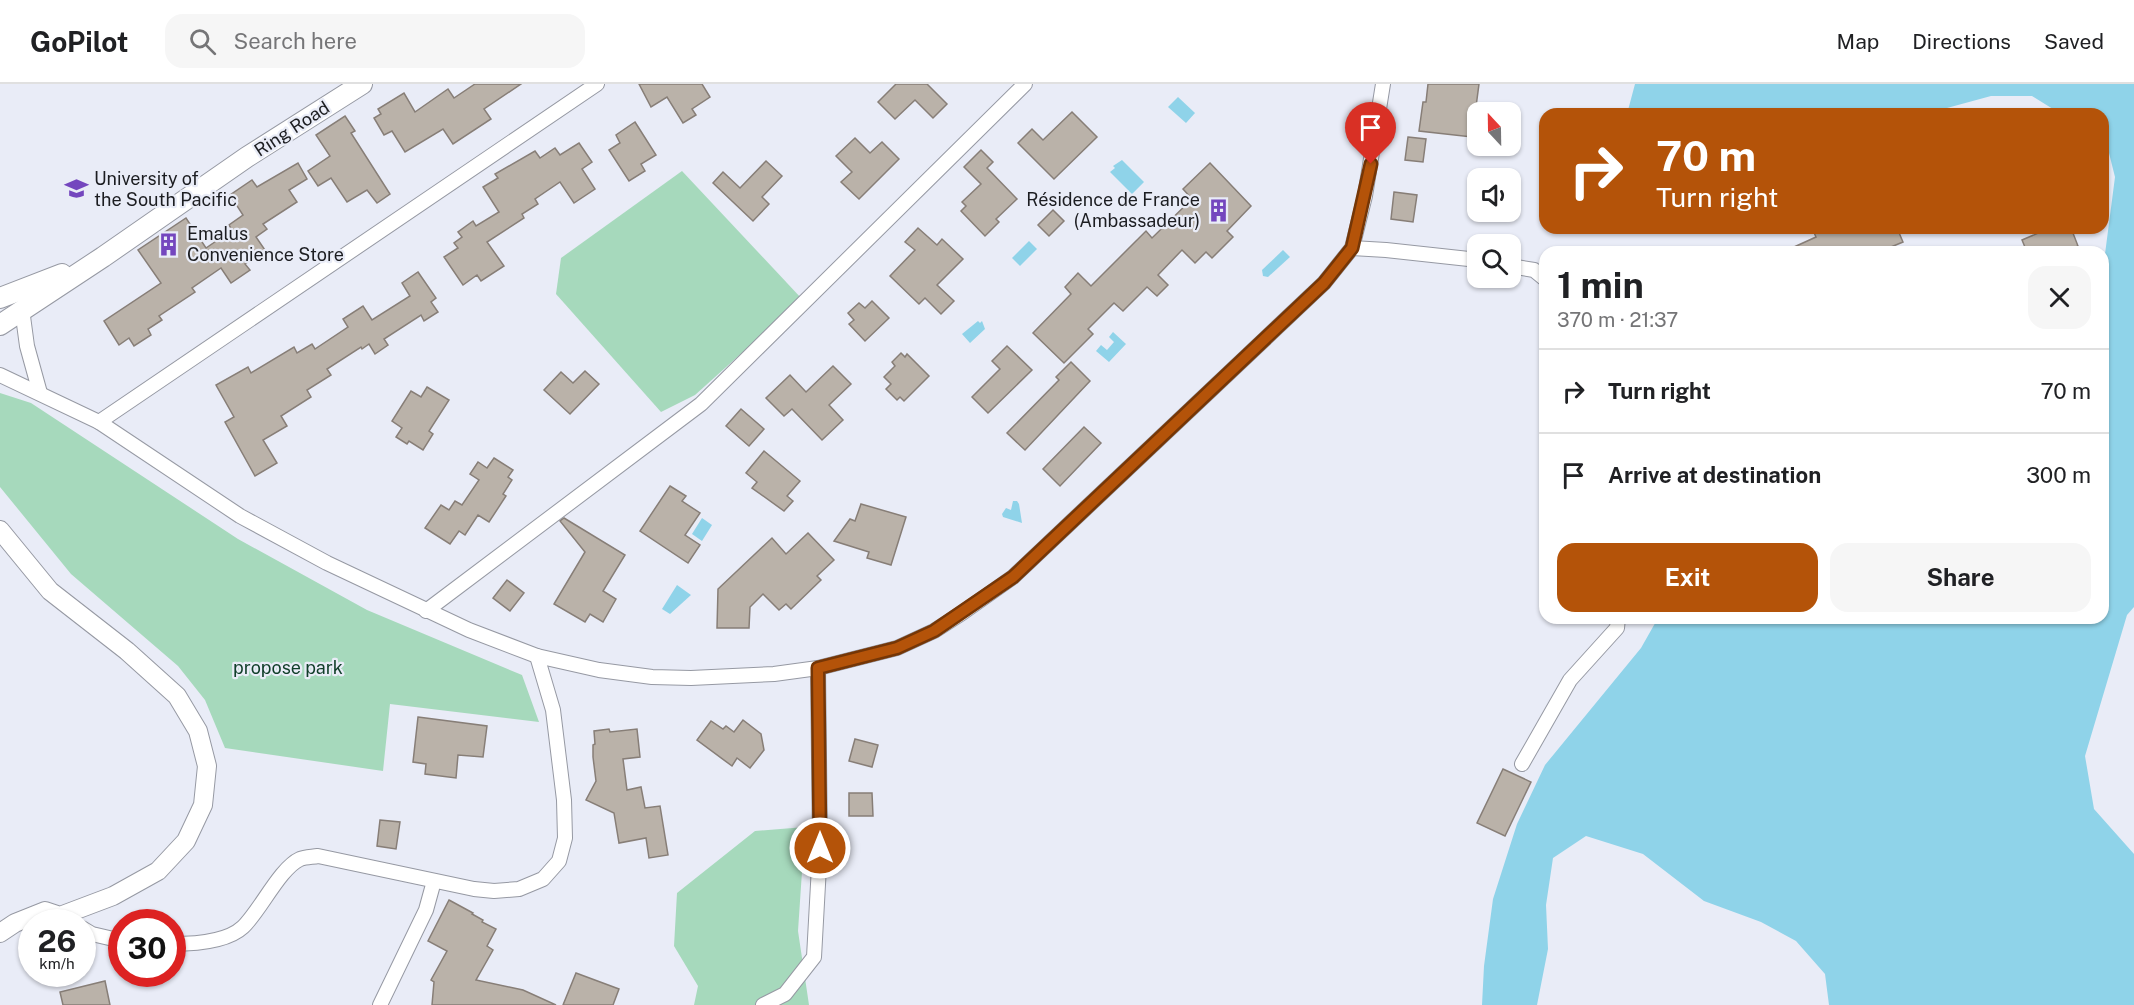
<!DOCTYPE html>
<html lang="en">
<head>
<meta charset="utf-8">
<style>
	:root { --surface:#fff; --page:#f6f6f6; --text:#202124; --muted:#757577; --line:#e0e0e0; --accent:#b45309 }
	body { margin:0; font-family:"Public Sans",sans-serif; background:var(--page); color:var(--text); height:100vh; display:flex; flex-direction:column; font-size:22px; white-space:nowrap }
	* { box-sizing:border-box; margin:0 }
	p { font-size:20px; color:var(--muted) }
	.icon { flex:none; width:33px; height:33px; fill:none; stroke:currentColor; stroke-width:2; stroke-linecap:round; stroke-linejoin:round }
	.map { position:relative; flex:1; overflow:hidden }
	.sheet { position:absolute; left:1539px; top:162px; width:570px; height:378px; display:flex; flex-direction:column; background:var(--surface); border-radius:18px; box-shadow:0 2px 4px #0004 }
	.sheet>* { flex:none }
	.top-card { position:absolute; left:1539px; top:24px; width:570px; height:126px; border-radius:18px; box-shadow:0 2px 4px #0004; background:#b45309; color:#fff; overflow:hidden }
	.needle { width:39px; rotate:338deg }
	.fabs { position:absolute; left:1467px; top:18px; display:grid; gap:12px }
	.fabs a { display:grid; place-items:center; width:54px; height:54px; border-radius:12px; background:var(--surface); box-shadow:0 2px 4px #0004; font-size:30px }
	.speed { position:absolute; left:18px; top:825px; display:flex; gap:12px; font-size:30px; font-weight:700; text-align:center }
	.speed>* { display:grid; place-content:center; width:78px; height:78px; border-radius:50%; background:var(--surface); box-shadow:0 2px 4px #0004; line-height:1 }
	.speed small { font-size:15px; font-weight:400 }
	.speed .limit { border:9px solid #d22; background:#fff; color:#111 }
	.pin { position:absolute; display:grid; place-items:center; width:51px; height:51px; color:#fff; margin:-62px -26px; border-radius:50% 50% 50% 0; rotate:-45deg; box-shadow:0 0 6px #0007 }
	.pin .icon { rotate:45deg }
	.me { position:absolute; width:66px; margin:-33px; rotate:0deg; stroke-linejoin:round; filter:drop-shadow(0 0 4px #0008) }
	.turn { display:flex; align-items:center; gap:21px; height:126px; padding:0 18px; font-size:27px }
	.turn .icon { width:78px; height:78px; stroke-width:2.5 }
	.turn b { display:block; font-size:42px; line-height:51px }
	.round { display:grid; place-items:center; flex:none; width:63px; height:63px; border-radius:18px; background:var(--page) }
	.overview { display:flex; align-items:center; justify-content:space-between; height:102px; padding:0 18px }
	h1 { font-size:36px; font-weight:700; line-height:45px }
	.action { display:flex; gap:12px; margin-top:auto; padding:12px 18px }
	.action a { flex:1; height:69px; border-radius:18px; background:var(--accent); color:#fff; font-size:24px; font-weight:700; line-height:69px; text-align:center }
	.action a+a { background:var(--page); color:var(--text) }
	ul { padding:0; list-style:none }
	li { display:flex; align-items:center; gap:18px; height:84px; padding:0 18px; border-top:2px solid var(--line) }
	li div { flex:1 }
	li b { display:block; font-size:22px }
	li em { font-style:normal }
	header { display:flex; align-items:center; gap:36px; box-sizing:border-box; height:84px; padding:0 30px; background:var(--surface); border-bottom:2px solid var(--line) }
	header strong { font-size:28px }
	nav { display:flex; gap:33px; margin-inline-start:auto; font-size:21px }
	.search { width:420px; height:54px; background:var(--page); display:flex; align-items:center; gap:15px; box-sizing:border-box; padding:0 21px; border-radius:18px; color:var(--muted); font-size:22px }
	.map>svg:first-child { display:block }
	.green { fill:#a6d9bc }
	.water { fill:#8fd3e9 }
	.building { fill:#bab2a9; stroke:#877e77; stroke-width:1.5 }
	.lines { fill:none; stroke-linecap:round; stroke-linejoin:round }
	.minor-casing { stroke:#9699a3; stroke-width:16 }
	.tertiary-casing { stroke:#9699a3; stroke-width:20 }
	.secondary-casing { stroke:#9699a3; stroke-width:22 }
	.minor { stroke:#fff; stroke-width:14 }
	.tertiary { stroke:#fff; stroke-width:18 }
	.secondary { stroke:#fff; stroke-width:20 }
	.route-casing { stroke:#753606; stroke-width:15 }
	.route { stroke:#b45309; stroke-width:10 }
	.labels { text-anchor:middle; stroke-width:4.5; stroke-linejoin:round; paint-order:stroke }
	.street-label { font-size:18px; fill:#1c1d21; stroke:#e9ecf7 }
	.poi-label { font-size:18px; fill:#1c1d21; stroke:#e9ecf7; text-anchor:start }
	.park-label { font-size:18px; fill:#103e29; stroke:#e9ecf7 }
</style>
</head>
<body>
<header>
<strong>GoPilot</strong>
<div class="search"><svg class="icon" aria-label="search" viewBox="0 0 24 24"><circle cx="10" cy="10" r="6"/><path d="M15 15l6 6"/></svg>Search here</div>
<nav><a>Map</a><a>Directions</a><a>Saved</a></nav>
</header>
<div class="map">
<svg width="2134" height="921" viewBox="0 0 2134 921">
	<rect width="100%" height="100%" fill="#e9ecf7"/>
	<!-- green -->
	<g class="green">
		<polygon points="682,87 802,215 695,311 661,328 556,210 561,174"/>
		<polygon points="0,309 31,319 238,455 367,526 522,591 539,638 390,620 383,687 225,664 205,616 178,582 71,490 0,403"/>
		<polygon points="805,743 798,847 809,921 694,921 698,902 674,862 677,809 755,747"/>
	</g>
	<!-- water -->
	<g class="water">
		<polygon points="1635,0 2134,0 2134,523 2127,531 2085,672 2094,725 2134,770 2134,921 1829,921 1825,890 1796,857 1761,838 1704,817 1643,770 1586,752 1553,774 1546,821 1548,865 1537,921 1482,921 1484,882 1493,815 1517,740 1545,681 1641,564 1658,534 2103,534 2103,223 2107,210 2105,170 2115,93 2106,57 2103,55 2103,30 2061,30 2032,12 1991,12 1925,30 1627,30"/>
		<polygon points="1178,13 1195,29 1186,39 1168,23"/>
		<polygon points="1122,76 1144,98 1132,110 1110,88 1115,84 1113,82"/>
		<polygon points="1029,157 1037,165 1020,182 1012,174"/>
		<polygon points="1283,166 1290,173 1268,193 1263,192 1262,186"/>
		<polygon points="978,237 980,239 982,237 985,245 970,259 962,250"/>
		<polygon points="1113,248 1126,260 1109,278 1096,267 1101,261 1107,266 1114,258 1109,253"/>
		<polygon points="1013,417 1017,417 1019,420 1022,439 1003,433 1002,430 1006,424 1011,426"/>
		<polygon points="702,434 712,441 702,457 692,450"/>
		<polygon points="677,501 691,511 670,530 662,525"/>
	</g>
	<!-- building -->
	<g class="building">
		<polygon points="475,0 521,0 484,25 491,35 453,60 443,45 405,68 392,47 384,51 374,34 381,30 378,25 404,9 415,28 448,5 454,14"/>
		<polygon points="639,0 702,0 710,13 692,25 696,31 683,39 667,13 651,23"/>
		<polygon points="896,0 927,0 947,20 933,34 915,16 895,35 878,18"/>
		<polygon points="1428,0 1479,0 1472,53 1419,47 1423,18 1426,18"/>
		<polygon points="1072,28 1097,53 1054,95 1018,59 1032,45 1043,56"/>
		<polygon points="345,32 355,47 351,49 390,110 377,119 367,106 347,118 331,94 318,102 308,87 330,72 316,51"/>
		<polygon points="635,38 656,71 641,80 645,87 629,97 609,66 620,59 616,51"/>
		<polygon points="1408,53 1426,55 1423,78 1405,76"/>
		<polygon points="855,54 870,69 882,58 899,75 859,115 841,98 852,88 836,72"/>
		<polygon points="579,59 592,78 582,85 595,105 574,119 560,98 535,115 538,120 522,130 524,134 487,158 504,182 481,197 477,191 463,201 444,173 458,164 454,159 462,153 458,148 473,137 476,142 499,128 483,103 498,94 495,90 535,67 540,74 555,64 560,71"/>
		<polygon points="981,66 993,78 987,84 1017,115 996,135 999,138 985,152 961,127 966,122 962,118 981,100 964,83"/>
		<polygon points="766,77 782,92 762,113 769,120 753,137 713,99 723,88 740,104"/>
		<polygon points="298,79 307,95 289,106 297,118 263,140 267,145 256,153 265,166 245,180 250,186 231,199 221,184 192,204 195,208 159,232 162,236 148,245 151,251 134,262 129,254 119,261 104,237 161,199 138,166 186,134 206,164 232,146 229,141 243,131 230,111 252,96 257,103"/>
		<polygon points="1210,79 1251,122 1227,147 1233,153 1212,174 1206,168 1195,179 1182,166 1158,191 1168,201 1157,212 1147,203 1123,227 1114,219 1088,245 1093,250 1064,279 1033,249 1071,210 1065,203 1078,189 1091,202 1146,147 1152,154 1192,115 1183,105"/>
		<polygon points="1394,108 1417,111 1413,138 1391,135"/>
		<polygon points="1053,126 1064,137 1049,152 1038,141"/>
		<polygon points="918,144 937,161 942,155 963,175 937,201 954,217 941,230 925,214 919,220 890,192 915,166 905,158"/>
		<polygon points="1812,144 1897,144 1903,158 1879,168 1783,168 1816,153"/>
		<polygon points="2050,144 2071,144 2078,162 2064,168 2027,168 2022,156"/>
		<polygon points="418,188 436,214 431,218 438,228 424,237 421,231 384,255 388,261 375,270 369,260 362,265 361,263 327,285 331,291 307,306 311,313 281,332 287,342 263,356 277,379 255,392 225,338 234,333 216,301 248,283 251,289 294,263 297,269 312,260 315,265 348,243 343,235 363,222 372,236 410,212 402,199"/>
		<polygon points="872,217 889,234 865,257 849,240 854,236 848,229 859,219 865,224"/>
		<polygon points="1007,262 1032,286 988,329 972,313 1000,285 992,277"/>
		<polygon points="901,269 905,273 907,270 929,292 904,317 900,313 897,316 886,305 891,300 884,293 895,282 892,278"/>
		<polygon points="1071,278 1090,297 1025,366 1007,349 1059,296 1056,293"/>
		<polygon points="833,282 851,300 829,321 843,336 822,356 792,325 784,332 766,314 790,291 806,308"/>
		<polygon points="585,287 599,300 570,330 544,306 561,288 573,299"/>
		<polygon points="427,303 449,316 429,347 433,350 423,366 409,357 407,360 396,353 402,344 392,337 411,307 421,313"/>
		<polygon points="741,325 764,345 749,362 726,342"/>
		<polygon points="1084,343 1101,359 1060,402 1043,385"/>
		<polygon points="764,367 800,397 787,412 793,417 784,427 752,404 757,398 746,389"/>
		<polygon points="494,374 513,386 508,393 512,396 503,410 506,412 489,438 478,431 465,451 459,447 450,460 425,444 441,421 449,426 455,417 462,421 479,396 470,390 478,378 487,384"/>
		<polygon points="670,402 686,412 682,417 700,429 685,451 700,461 688,479 640,447"/>
		<polygon points="861,420 906,433 891,481 867,474 869,468 834,457 850,435 855,437"/>
		<polygon points="564,434 625,471 603,507 616,515 603,538 590,530 585,538 554,520 585,468 560,437"/>
		<polygon points="808,449 834,476 817,492 821,496 791,525 786,520 779,526 763,510 750,523 749,544 717,544 718,505 772,454 786,470"/>
		<polygon points="507,496 524,509 510,527 493,514"/>
		<polygon points="418,633 487,642 483,673 458,671 456,694 425,690 426,680 413,678"/>
		<polygon points="743,636 761,650 764,666 750,684 737,674 732,682 697,656 711,637 723,645 726,642 734,648"/>
		<polygon points="609,645 610,648 637,645 640,673 623,675 627,706 641,703 645,724 660,722 668,771 649,774 646,754 619,759 614,729 586,716 596,697 593,673 593,661 595,660 594,647"/>
		<polygon points="855,655 878,661 872,683 849,677"/>
		<polygon points="1503,685 1531,698 1505,752 1477,739"/>
		<polygon points="849,709 872,709 873,732 849,732"/>
		<polygon points="380,736 400,738 396,765 377,762"/>
		<polygon points="449,816 473,829 472,830 483,836 482,838 496,845 487,862 493,866 476,896 523,906 556,921 432,921 434,898 431,896 447,867 428,857"/>
		<polygon points="576,889 619,905 613,921 563,921"/>
		<polygon points="105,897 110,921 63,921 60,908"/>
	</g>
	<g class="lines">
		<defs>
			<g id="minor">
				<polyline points="1352,164 1386,166 1478,176"/>
				<polyline points="1510,182 1534,186 1545,195"/>
				<polyline points="22,225 27,262 40,309"/>
				<polyline points="0,291 99,338 240,432 327,479 469,546 537,572 599,586 652,593 691,594 774,590 818,584 897,564 934,547 962,529 1013,493 1324,199 1352,164 1365,112 1383,0"/>
				<polyline points="99,338 597,0"/>
				<polyline points="426,527 701,320 1025,0"/>
				<polyline points="1522,680 1570,596 1617,544 1618,534"/>
				<polyline points="82,844 92,850 122,857"/>
				<path d="M172,860c21,0 55,-2 71,-17 17,-16 37,-59 57,-68 5,-2 12,-2 18,-3l156,33 20,2 25,-2 24,-10 16,-18 6,-23 -1,-38 -11,-90 -16,-54"/>
				<polyline points="380,921 426,826 434,797"/>
				<polyline points="763,921 785,910 814,873 820,764 818,584"/>
			</g>
			<polyline id="tertiary" points="0,446 50,507 127,567 177,612 198,647 207,682 203,721 186,757 158,787 113,812 60,832 45,827 15,839 0,849"/>
			<g id="secondary">
				<polyline points="0,214 62,190"/>
				<polyline points="0,241 103,173 247,73 362,0"/>
			</g>
		</defs>
		<!-- minor casing -->
		<use href="#minor" class="minor-casing"/>
		<!-- tertiary casing -->
		<use href="#tertiary" class="tertiary-casing"/>
		<!-- secondary casing -->
		<use href="#secondary" class="secondary-casing"/>
		<!-- minor -->
		<use href="#minor" class="minor"/>
		<!-- tertiary -->
		<use href="#tertiary" class="tertiary"/>
		<!-- secondary -->
		<use href="#secondary" class="secondary"/>
	</g>
	<g class="lines">
		<defs>
			<polyline id="route" points="820,764 818,584 897,564 934,547 1013,493 1324,199 1352,164 1371,80"/>
		</defs>
		<!-- route casing -->
		<use href="#route" class="route-casing"/>
		<!-- route -->
		<use href="#route" class="route"/>
	</g>
	<!-- icons -->
	<defs>
		<symbol id="university-bare" viewBox="-9 -9 18 18"><path d="M0-5L7-2L0 1L-7-2ZM-4 1L0 2.5L4 1V4Q0 6-4 4Z" fill="#7446be" stroke="#e9ecf7" stroke-width="2.5" paint-order="stroke"/></symbol>
		<symbol id="building-bare" viewBox="-9 -9 18 18"><path d="M-4-6H4V6H1V3H-1V6H-4ZM-2.5-4.3h1.7v1.8h-1.7ZM.8-4.3h1.7v1.8H.8ZM-2.5-1h1.7V.8h-1.7ZM.8-1h1.7V.8H.8Z" fill="#7446be" stroke="#e9ecf7" stroke-width="2.5" paint-order="stroke"/></symbol>
	</defs>
	<g fill-rule="evenodd">
		<use href="#university-bare" x="60" y="88" width="33" height="33"/>
		<use href="#building-bare" x="1202" y="110" width="33" height="33"/>
		<use href="#building-bare" x="152" y="144" width="33" height="33"/>
	</g>
	<g class="labels">
		<!-- street labels -->
		<g class="street-label">
			<text transform="translate(292 45) rotate(-33)" y="6">Ring Road</text>
		</g>
		<!-- poi labels -->
		<g class="poi-label">
			<text x="94" y="101">University of<tspan x="94" dy="21">the South Pacific</tspan></text>
			<text x="1200" y="122" text-anchor="end">Résidence de France<tspan x="1200" dy="21">(Ambassadeur)</tspan></text>
			<text x="187" y="156">Emalus<tspan x="187" dy="21">Convenience Store</tspan></text>
		</g>
		<!-- park labels -->
		<g class="park-label">
			<text x="288" y="590">propose park</text>
		</g>
	</g>
</svg>
<div class="fabs">
<a><svg class="needle" viewBox="-14 -14 28 28"><path d="M0-13l5 13h-10z" fill="#e53935"/><path d="M0 13l5-13h-10z" fill="#757577"/></svg></a>
<a><svg class="icon" aria-label="sound" viewBox="0 0 24 24"><path d="M4 9h4l5-4v14l-5-4H4zM17 9q2 3 0 6"/></svg></a>
<a><svg class="icon" aria-label="search" viewBox="0 0 24 24"><circle cx="10" cy="10" r="6"/><path d="M15 15l6 6"/></svg></a>
</div>
<div class="speed"><div>26<small>km/h</small></div><div class="limit">30</div></div>
<div class="pin" style="left:1371px;top:80px;background:#d93025"><svg class="icon" aria-label="arrive" viewBox="0 0 24 24"><path d="M6 21V4h12l-3 4 3 4H6"/></svg></div>
<svg class="me" style="left:820px;top:764px" viewBox="-20 -20 40 40"><circle r="17" fill="#b45309" stroke="#fff" stroke-width="3"/><path d="M0-11L8 9 0 5-8 9z" fill="#fff"/></svg>
<div class="top-card">
<div class="turn"><svg class="icon" aria-label="right" viewBox="0 0 24 24"><path d="M7 20v-9h11M14 6l5 5-5 5"/></svg><div><b>70 m</b>Turn right</div></div>
</div>
<section class="sheet">
<div class="overview"><div><h1>1 min</h1><p>370 m · 21:37</p></div><a class="round"><svg class="icon" aria-label="close" viewBox="0 0 24 24"><path d="M6 6l12 12M18 6L6 18"/></svg></a></div>
<ul>
<li><svg class="icon" aria-label="right" viewBox="0 0 24 24"><path d="M7 20v-9h11M14 6l5 5-5 5"/></svg><div><b>Turn right</b></div><em>70 m</em></li>
<li><svg class="icon" aria-label="arrive" viewBox="0 0 24 24"><path d="M6 21V4h12l-3 4 3 4H6"/></svg><div><b>Arrive at destination</b></div><em>300 m</em></li>
</ul>
<div class="action"><a>Exit</a><a>Share</a></div>
</section>
</div>
</body>
</html>
